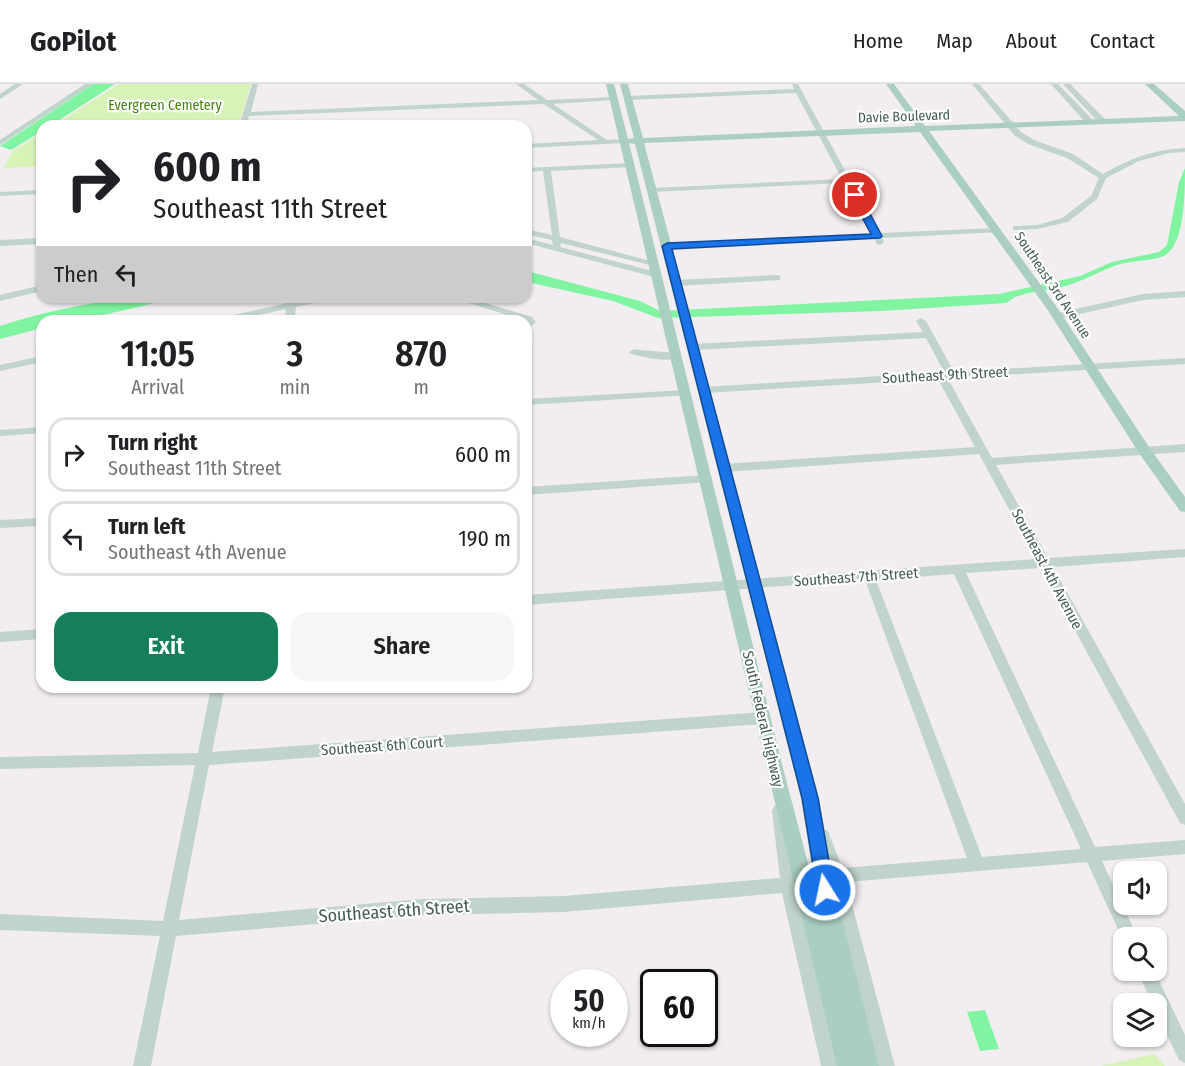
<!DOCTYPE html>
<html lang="en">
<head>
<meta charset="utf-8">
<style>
	:root { --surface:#fff; --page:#f6f6f6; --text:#202124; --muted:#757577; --line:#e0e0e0; --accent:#157e5a }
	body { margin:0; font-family:"Fira Sans Condensed",sans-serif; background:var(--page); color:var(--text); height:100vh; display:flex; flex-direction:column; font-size:22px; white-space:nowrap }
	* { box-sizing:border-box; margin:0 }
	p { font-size:20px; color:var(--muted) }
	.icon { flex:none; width:33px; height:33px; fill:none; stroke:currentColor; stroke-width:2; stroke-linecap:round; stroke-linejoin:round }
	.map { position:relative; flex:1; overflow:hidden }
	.sheet { position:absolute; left:36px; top:231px; width:496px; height:378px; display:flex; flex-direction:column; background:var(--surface); border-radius:18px; box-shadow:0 2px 4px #0004 }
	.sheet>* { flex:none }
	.banner { position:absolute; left:36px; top:36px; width:496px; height:183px; border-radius:18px; box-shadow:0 2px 4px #0004; background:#fff; color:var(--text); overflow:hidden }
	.fabs { position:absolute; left:1113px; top:777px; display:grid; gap:12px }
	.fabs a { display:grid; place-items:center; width:54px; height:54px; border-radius:12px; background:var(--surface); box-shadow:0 2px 4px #0004; font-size:30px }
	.speed { position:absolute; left:550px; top:885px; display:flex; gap:12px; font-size:30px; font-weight:700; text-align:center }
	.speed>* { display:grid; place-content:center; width:78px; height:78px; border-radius:50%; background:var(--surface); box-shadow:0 2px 4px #0004; line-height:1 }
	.speed small { font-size:15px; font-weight:400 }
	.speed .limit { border:3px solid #111; border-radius:9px; background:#fff; color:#111 }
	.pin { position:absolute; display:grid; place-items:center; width:51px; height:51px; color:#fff; margin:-26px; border:3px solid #fff; border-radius:50%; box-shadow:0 2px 6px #0007 }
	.me { position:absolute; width:66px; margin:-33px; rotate:350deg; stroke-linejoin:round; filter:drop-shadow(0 0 4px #0008) }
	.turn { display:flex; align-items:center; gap:21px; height:126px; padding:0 18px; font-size:27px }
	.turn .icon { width:78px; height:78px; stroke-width:2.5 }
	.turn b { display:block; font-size:42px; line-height:51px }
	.then { display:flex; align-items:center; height:57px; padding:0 18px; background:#0003; gap:12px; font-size:22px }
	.eta { display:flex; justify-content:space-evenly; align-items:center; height:102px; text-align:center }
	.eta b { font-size:36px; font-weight:600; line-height:42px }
	.cta { display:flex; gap:12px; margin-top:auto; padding:12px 18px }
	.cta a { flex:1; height:69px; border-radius:18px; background:var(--accent); color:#fff; font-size:24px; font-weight:600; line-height:69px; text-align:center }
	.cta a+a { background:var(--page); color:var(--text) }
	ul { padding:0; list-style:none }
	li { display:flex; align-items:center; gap:18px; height:75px; margin:0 12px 9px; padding:0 6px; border:3px solid var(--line); border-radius:18px }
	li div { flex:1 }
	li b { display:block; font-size:22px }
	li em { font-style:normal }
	header { display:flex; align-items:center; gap:36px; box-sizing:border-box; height:84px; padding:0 30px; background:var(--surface); border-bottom:2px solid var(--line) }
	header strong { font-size:28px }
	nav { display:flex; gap:33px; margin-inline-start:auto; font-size:21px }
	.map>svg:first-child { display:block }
	.green { fill:#d7f3b7 }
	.water { fill:#80f4a1 }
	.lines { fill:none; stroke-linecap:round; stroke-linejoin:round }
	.minor { fill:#c0d4cb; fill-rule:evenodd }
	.major { fill:#aacfc0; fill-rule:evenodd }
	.route { fill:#1a73e8; stroke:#114b97; stroke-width:1.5 }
	.labels { text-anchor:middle; stroke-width:4.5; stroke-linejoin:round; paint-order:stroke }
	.far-park-label { font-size:14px; fill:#41850e; stroke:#fff }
	.far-street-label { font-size:14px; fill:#445d52; stroke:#fff }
	.street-label { font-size:15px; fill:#445d52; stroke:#fff }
	.near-street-label { font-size:18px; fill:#445d52; stroke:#fff }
</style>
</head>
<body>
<header>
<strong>GoPilot</strong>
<nav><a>Home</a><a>Map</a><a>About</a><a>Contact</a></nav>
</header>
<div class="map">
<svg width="1185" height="982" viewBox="0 0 1185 982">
	<rect width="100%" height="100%" fill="#f1edf0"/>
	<!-- green -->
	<g class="green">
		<polygon points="119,0 251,0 238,42 53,42"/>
		<polygon points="42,49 42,82 3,84 13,67"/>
		<polygon points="1154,970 1165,982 1101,982"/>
	</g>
	<!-- water -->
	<g class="water">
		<polygon points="93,0 115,0 50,42 42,42 42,47 11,66 0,62"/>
		<path d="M1185,84c0,25 0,77 -21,88 -16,6 -34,4 -50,10 -20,8 -37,18 -60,23 -14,3 -37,3 -47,14l-126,8 -223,7 -45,-17 -86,-19v-11l113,30 20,10 339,-17 81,-18 32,-14 47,-10 8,-7 12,-63z"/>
		<path d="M132,213h46c-44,11 -90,24 -136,24v7l-42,11v-13c44,-15 87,-22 132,-29z"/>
		<polygon points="985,926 999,965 980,967 967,928"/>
	</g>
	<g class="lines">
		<!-- minor -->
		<g class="minor">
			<polygon points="15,0 23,0 0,15 0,10"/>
			<polygon points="85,0 93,0 0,61 0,56"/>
			<polygon points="252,0 258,0 251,28 538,16 516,0 524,0 547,16 614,13 617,15 616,16 553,20 607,56 624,55 628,57 624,59 526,64 526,60 598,56 544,20 249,32 247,42 239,42"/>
			<polygon points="792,0 798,0 879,149 997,144 1000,144 1000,148 882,154 884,158 880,161 877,160 874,154 664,164 664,160 667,159 871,150 845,99 652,108 648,106 652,104 842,95 796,9 628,16 625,14 628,12 794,5"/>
			<path d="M972,0h7l42,48 13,8 39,14 30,20c29,-16 48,-24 82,-26v4l-16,1 -30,8 -33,17 -9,21 -29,23 -31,7 -24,1v-4h3l21,-1 25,-7 29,-22 8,-18 -32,-20 -39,-14 -13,-8z"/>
			<polygon points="1051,0 1058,0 1093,36 1093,40 1087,40"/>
			<polygon points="1063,0 1070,0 1106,36 1106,40 1100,40"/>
			<polygon points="630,79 633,79 633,83 551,87 560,153 658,179 658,183 561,159 560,163 660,189 660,193 654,193 526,159 526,154 553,161 552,156 526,150 526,145 552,151 543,87 526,88 526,84"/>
			<polygon points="42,106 42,110 0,112 0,108"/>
			<polygon points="42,154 42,160 0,162 0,156"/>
			<polygon points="777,191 780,192 780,196 676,202 672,199 676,196"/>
			<polygon points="42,201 42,207 0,217 0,211"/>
			<polygon points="1185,207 1185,213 1143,216 1057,235 1052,232 1057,229 1143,210"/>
			<polygon points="289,213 297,213 297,217 317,213 335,213 333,215 296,223 294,237 284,237 286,225 232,237 214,237 219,234 288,219"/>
			<polygon points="450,213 465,213 532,233 536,238 526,246 526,237"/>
			<path d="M921,234l5,3 28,51 231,-14v6l-233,14 -3,3 43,77 193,-14v8l-189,13 52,93 137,-9v8l-132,10 132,237v21l-5,-2 -139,-255 -75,5 129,274 90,-7v14l-83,7 36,77h-14v4l-37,-80 -241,20 49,184h-18l-48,-190 -13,-40 2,-5 5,-2 5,2 14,37 125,-10 -102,-278 -339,25v-10l510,-36 -57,-105 -254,18 -5,-4 5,-4 250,-17 -36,-66 1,-2 -236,14 -5,-3 5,-3 240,-15 -18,-34 -233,12 -5,-3 5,-3 230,-12 -7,-11zM954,490l127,275 -99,8 -106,-277z"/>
			<path d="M634,265c13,3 37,1 47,7 -12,8 -37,1 -50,-2l-2,-2z"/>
			<polygon points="42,272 42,278 0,287 0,281"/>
			<polygon points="685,306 689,307 689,311 526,321 526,315"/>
			<polygon points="42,343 42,349 0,352 0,346"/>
			<polygon points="705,391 709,392 710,395 709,398 526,411 526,403"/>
			<polygon points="42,434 42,442 0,444 0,436"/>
			<polygon points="42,545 42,555 0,558 0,548"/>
			<polygon points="211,603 225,603 212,668 763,628 768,630 770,634 768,638 763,640 209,681 179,836 423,815 564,812 780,794 772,727 774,722 779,720 784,722 786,727 796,801 839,982 821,982 782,809 564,828 423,831 176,852 151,982 133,982 160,852 0,846 0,830 163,837 195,681 0,685 0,673 198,669"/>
			<polygon points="1137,886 1154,886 1185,951 1185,979 1179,976 1156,928 1156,920 1152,920"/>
		</g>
		<!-- major -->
		<path class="major" d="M606,0h8l14,55 6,-1 -14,-54h8l15,54 273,-12 -30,-42h8l31,42 254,-10 -34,-32h9l31,27v10l-256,10 127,175 93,141 36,50v15l-5,-1 -41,-58 -92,-144 -127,-177 -276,11 175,655 16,92 44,176h-42zM629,59l6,1 166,654 16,100 -34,-130z"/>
	</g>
	<!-- route -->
	<polygon class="route" points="855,108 860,111 882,152 880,154 672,165 818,714 834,806 832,812 825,814 819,812 817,806 802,714 662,162 667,159 871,150 850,111"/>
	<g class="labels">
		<!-- far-park labels -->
		<g class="far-park-label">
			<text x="165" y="26">Evergreen Cemetery</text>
		</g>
		<!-- far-street labels -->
		<g class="far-street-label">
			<text transform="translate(904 32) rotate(-2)" y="5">Davie Boulevard</text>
			<text transform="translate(1053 201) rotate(56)" y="5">Southeast 3rd Avenue</text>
		</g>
		<!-- street labels -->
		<g class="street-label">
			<text transform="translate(945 291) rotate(-3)" y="5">Southeast 9th Street</text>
			<text transform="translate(1047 485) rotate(62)" y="5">Southeast 4th Avenue</text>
			<text transform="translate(856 493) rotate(-4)" y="5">Southeast 7th Street</text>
			<text transform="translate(763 635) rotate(77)" y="5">South Federal Highway</text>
			<text transform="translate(382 662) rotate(-4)" y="5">Southeast 6th Court</text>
		</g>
		<!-- near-street labels -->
		<g class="near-street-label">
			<text transform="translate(394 827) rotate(-4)" y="6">Southeast 6th Street</text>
		</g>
	</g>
</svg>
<div class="fabs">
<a><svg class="icon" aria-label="sound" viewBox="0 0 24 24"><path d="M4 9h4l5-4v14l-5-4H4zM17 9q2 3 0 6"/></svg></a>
<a><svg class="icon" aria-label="search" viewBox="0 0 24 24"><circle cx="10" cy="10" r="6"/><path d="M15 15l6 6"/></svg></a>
<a><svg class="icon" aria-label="layers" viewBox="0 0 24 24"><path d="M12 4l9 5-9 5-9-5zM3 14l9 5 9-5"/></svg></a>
</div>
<div class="speed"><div>50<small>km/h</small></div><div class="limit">60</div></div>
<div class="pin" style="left:855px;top:111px;background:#d93025"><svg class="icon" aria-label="arrive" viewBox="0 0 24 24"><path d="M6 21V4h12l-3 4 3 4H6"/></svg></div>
<svg class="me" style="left:825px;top:806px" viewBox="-20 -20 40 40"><circle r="17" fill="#1a73e8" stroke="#fff" stroke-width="3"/><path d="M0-11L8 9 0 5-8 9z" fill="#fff"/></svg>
<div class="banner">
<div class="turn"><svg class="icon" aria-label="right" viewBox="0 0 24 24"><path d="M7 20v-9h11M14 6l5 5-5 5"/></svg><div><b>600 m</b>Southeast 11th Street</div></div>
<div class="then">Then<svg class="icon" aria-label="left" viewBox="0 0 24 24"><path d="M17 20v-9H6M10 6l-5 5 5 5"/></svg></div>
</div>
<section class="sheet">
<div class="eta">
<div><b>11:05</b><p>Arrival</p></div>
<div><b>3</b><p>min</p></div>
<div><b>870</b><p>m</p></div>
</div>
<ul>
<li><svg class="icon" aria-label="right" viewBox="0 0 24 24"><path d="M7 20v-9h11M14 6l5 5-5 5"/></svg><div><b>Turn right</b><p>Southeast 11th Street</p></div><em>600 m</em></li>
<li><svg class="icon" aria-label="left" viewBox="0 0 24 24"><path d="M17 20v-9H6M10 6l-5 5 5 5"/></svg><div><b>Turn left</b><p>Southeast 4th Avenue</p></div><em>190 m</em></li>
</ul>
<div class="cta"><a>Exit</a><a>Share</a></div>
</section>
</div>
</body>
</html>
